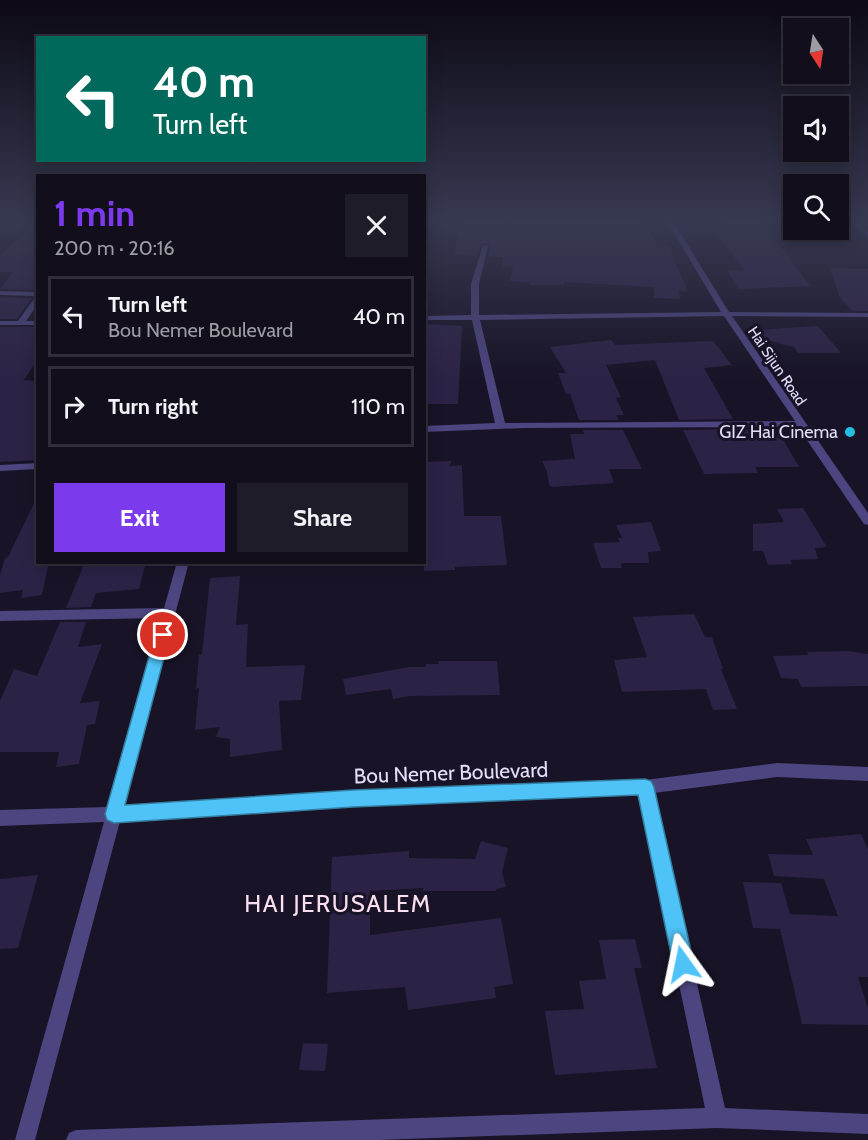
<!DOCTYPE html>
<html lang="en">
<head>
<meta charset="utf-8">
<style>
	:root { --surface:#120e1c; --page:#1f1c29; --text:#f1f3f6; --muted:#9c9ca3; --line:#312e3b; --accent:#7c3aed }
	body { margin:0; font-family:Cabin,sans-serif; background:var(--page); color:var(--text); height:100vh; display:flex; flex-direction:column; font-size:22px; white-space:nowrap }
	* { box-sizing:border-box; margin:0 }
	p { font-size:20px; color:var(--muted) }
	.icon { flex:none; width:33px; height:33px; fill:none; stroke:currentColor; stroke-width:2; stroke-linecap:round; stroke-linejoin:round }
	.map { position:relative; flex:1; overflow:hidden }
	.sheet { position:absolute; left:36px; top:174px; width:390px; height:390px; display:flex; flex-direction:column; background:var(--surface); border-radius:0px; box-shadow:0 3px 15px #0003,0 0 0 2px var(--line) }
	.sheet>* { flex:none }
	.guide { position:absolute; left:36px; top:36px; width:390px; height:126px; border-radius:0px; box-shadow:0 3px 15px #0003,0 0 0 2px var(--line); background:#00695c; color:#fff; overflow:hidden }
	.needle { width:39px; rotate:168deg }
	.fabs { position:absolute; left:783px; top:18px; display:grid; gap:12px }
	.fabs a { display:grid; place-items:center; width:66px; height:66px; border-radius:0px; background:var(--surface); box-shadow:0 3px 15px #0003,0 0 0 2px var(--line); font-size:30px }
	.pin { position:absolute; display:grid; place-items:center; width:51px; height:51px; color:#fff; margin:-26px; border:3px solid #fff; border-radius:50%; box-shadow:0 2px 6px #0007 }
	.me { position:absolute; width:66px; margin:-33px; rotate:348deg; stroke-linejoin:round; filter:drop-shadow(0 0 4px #0008) }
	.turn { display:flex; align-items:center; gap:21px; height:126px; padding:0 18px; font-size:27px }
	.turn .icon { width:78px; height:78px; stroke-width:2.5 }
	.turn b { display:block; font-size:42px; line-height:51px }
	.round { display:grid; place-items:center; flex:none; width:63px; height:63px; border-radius:0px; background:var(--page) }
	.summary { display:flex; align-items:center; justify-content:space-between; height:102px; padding:0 18px }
	h1 { font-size:36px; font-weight:700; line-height:45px; color:var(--accent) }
	.primary-button { display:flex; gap:12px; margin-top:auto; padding:12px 18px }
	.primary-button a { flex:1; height:69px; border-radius:0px; background:var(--accent); color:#fff; font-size:24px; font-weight:700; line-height:69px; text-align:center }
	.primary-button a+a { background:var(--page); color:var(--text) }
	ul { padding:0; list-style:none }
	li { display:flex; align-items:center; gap:18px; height:81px; margin:0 12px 9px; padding:0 6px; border:3px solid var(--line); border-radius:0px }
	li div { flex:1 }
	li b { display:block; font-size:22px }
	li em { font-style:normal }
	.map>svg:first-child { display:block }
	.building { fill:#2c2245 }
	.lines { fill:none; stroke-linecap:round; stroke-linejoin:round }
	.street { fill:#4c457f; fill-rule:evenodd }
	.route { fill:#4fc3f7; stroke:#337fa1; stroke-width:1.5 }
	.poi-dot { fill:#24bfe0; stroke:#181326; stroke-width:2 }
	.labels { text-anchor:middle; stroke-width:6; stroke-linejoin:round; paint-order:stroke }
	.far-street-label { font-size:15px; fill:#e3ddfa; stroke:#181326 }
	.poi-label { font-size:18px; fill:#e3ddfa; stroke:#181326; text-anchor:end }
	.near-street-label { font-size:21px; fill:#e3ddfa; stroke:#181326 }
	.near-neighbourhood-label { font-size:24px; letter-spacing:1.5px; fill:#fadfee; stroke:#181326 }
</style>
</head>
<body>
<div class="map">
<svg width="868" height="1140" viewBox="0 0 868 1140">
	<rect width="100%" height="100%" fill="#181326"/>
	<!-- building -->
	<g class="building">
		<polygon points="38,221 38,290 0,289 13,272 0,272 0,256"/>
		<polygon points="459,221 642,221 658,246 668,246 688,291 679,291 680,299 654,298 654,287 564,282 564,285 531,285 530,282 510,281 513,267 502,266 503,257 488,257 490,247 488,244 482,243 477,256 455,255"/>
		<polygon points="720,222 759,222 765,225 810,286 738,289 727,270 744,270 714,229 721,229 719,225 723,225"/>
		<polygon points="830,268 868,269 868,311 853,311 840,298"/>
		<polygon points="0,297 32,298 17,319 0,319"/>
		<polygon points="424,324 462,326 458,404 424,404"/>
		<polygon points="818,326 841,353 798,353 794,347 748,335 745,331"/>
		<polygon points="0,327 38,327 38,358 24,380 38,381 38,460 0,462"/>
		<polygon points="611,340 615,345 713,341 732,365 704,368 733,419 679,420 655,360 606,365 621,397 616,398 624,415 616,415 619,420 579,420 570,394 566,394 558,373 566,373 550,347"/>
		<polygon points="739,429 765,431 768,436 781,436 799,467 755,467 758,473 704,474 683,430"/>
		<polygon points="583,430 623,430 642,469 609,469 614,483 552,487 549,485 547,472 542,461 575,459 570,434 584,434"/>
		<polygon points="451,461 450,466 462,465 464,516 501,516 507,565 455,567 455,570 424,571 424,462"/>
		<polygon points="38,495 38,562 49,562 42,595 21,598 23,590 0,593 0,575 5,558 8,557"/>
		<polygon points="803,508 827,547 815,548 818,559 790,560 792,564 768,565 763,551 753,551 753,524 784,522 777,509"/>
		<polygon points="651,522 661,551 648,552 649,563 621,563 622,568 601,568 593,543 620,542 618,538 622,538 616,525"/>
		<polygon points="85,562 146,562 139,589 96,593 91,607 66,608"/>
		<polygon points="240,576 236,625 248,624 246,667 305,665 301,700 279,701 282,750 230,757 230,739 216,737 220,727 195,730 199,688 196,689 199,655 202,654 210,578"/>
		<polygon points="694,614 705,637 712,637 723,669 721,669 737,709 713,710 706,689 622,692 614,660 647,657 633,617"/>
		<polygon points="60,622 86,622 78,647 102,644 80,703 100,701 95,724 87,725 79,764 56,767 59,752 0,752 0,701 14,669 37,676"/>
		<polygon points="848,651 868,654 868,686 801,687 798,679 781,678 773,656 808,655 807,652"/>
		<polygon points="438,661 497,661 500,695 410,696 393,699 391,689 346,695 343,679 409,667 426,667 426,664 439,664"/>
		<polygon points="861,834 868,849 868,977 858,977 868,1008 868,1025 802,1024 780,929 753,928 743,882 781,883 790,914 838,916 824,879 774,876 768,854 813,855 806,839"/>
		<polygon points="481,841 508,848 502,872 506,887 496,889 496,891 423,891 423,888 370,891 370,935 501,918 513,984 494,987 496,998 408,1010 405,987 327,993 332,857 409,851 409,858 475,859"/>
		<polygon points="38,875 18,948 0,949 0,879"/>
		<polygon points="635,939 642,968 634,968 657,1068 555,1075 545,1011 584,1009 579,981 606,979 599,940"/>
		<polygon points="303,1043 328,1044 325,1071 299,1070"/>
	</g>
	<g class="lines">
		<!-- street -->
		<g class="street">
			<path d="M667,221h6l56,91 139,1v4l-136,-1 136,197v12l-4,-1 -66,-97 -274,1 -100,4v-6l71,-3 -23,-103h-48v-4l47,-1v-31l12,-39 5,1 -9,38v31l242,-3zM724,316l71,105 -290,2 -25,-103z"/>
			<polygon points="850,221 857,221 868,232 868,238"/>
			<polygon points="0,291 38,292 38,304 26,321 38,321 38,325 0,325 0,321 18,321 36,296 0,295"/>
			<polygon points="38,463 38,469 0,471 0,465"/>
			<polygon points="177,562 189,562 124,806 353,791 645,780 777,763 868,767 868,781 777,777 654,793 725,1108 868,1114 868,1134 717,1128 378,1140 66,1140 69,1133 76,1130 705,1108 639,794 353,805 120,821 35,1140 15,1140 104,822 0,826 0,810 108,807 161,618 0,621 0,611 164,608"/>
		</g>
	</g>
	<!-- sky -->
	<linearGradient id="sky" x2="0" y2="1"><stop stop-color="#0d0a15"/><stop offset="0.58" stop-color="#373952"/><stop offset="1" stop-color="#373952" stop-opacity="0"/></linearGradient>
	<rect width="868" height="381" fill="url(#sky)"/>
	<!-- route -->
	<polygon class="route" points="163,629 168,631 170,635 125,805 353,790 645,779 651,781 654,787 694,964 691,971 683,974 676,971 673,964 638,795 353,807 114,823 107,820 105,814 155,635 157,631"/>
	<!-- markers -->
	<circle class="poi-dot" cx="850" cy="432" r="6"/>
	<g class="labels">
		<!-- far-street labels -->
		<g class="far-street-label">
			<text transform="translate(777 366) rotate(56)" y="5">Hai Sijun Road</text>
		</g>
		<!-- poi labels -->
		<g class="poi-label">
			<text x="838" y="438">GIZ Hai Cinema</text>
		</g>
		<!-- near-street labels -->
		<g class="near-street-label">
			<text transform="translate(451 773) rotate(-2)" y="7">Bou Nemer Boulevard</text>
		</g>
		<!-- near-neighbourhood labels -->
		<g class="near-neighbourhood-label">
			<text x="338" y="912">HAI JERUSALEM</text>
		</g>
	</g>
</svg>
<div class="fabs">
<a><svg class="needle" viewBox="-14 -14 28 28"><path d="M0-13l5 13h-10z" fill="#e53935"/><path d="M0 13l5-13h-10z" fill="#9c9ca3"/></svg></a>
<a><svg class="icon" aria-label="sound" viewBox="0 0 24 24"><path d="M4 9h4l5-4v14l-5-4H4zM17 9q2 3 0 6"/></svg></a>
<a><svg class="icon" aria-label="search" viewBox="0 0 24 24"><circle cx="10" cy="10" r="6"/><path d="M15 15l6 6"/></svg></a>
</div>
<div class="pin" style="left:163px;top:635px;background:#d93025"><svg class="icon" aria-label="arrive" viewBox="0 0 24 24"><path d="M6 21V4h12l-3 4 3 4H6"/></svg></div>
<svg class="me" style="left:683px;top:964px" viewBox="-20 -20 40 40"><path d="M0-17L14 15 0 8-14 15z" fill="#4fc3f7" stroke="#fff" stroke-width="4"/></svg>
<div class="guide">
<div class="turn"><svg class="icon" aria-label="left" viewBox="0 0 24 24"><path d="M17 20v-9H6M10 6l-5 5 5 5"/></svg><div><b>40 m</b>Turn left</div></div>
</div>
<section class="sheet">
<div class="summary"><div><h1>1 min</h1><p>200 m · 20:16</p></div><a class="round"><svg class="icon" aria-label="close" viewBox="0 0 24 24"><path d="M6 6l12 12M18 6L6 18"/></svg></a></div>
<ul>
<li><svg class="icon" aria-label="left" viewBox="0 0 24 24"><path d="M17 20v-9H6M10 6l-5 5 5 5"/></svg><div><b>Turn left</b><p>Bou Nemer Boulevard</p></div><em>40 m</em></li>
<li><svg class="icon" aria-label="right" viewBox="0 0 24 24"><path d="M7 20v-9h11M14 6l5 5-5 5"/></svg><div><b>Turn right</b></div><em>110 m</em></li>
</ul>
<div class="primary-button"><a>Exit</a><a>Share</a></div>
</section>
</div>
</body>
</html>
